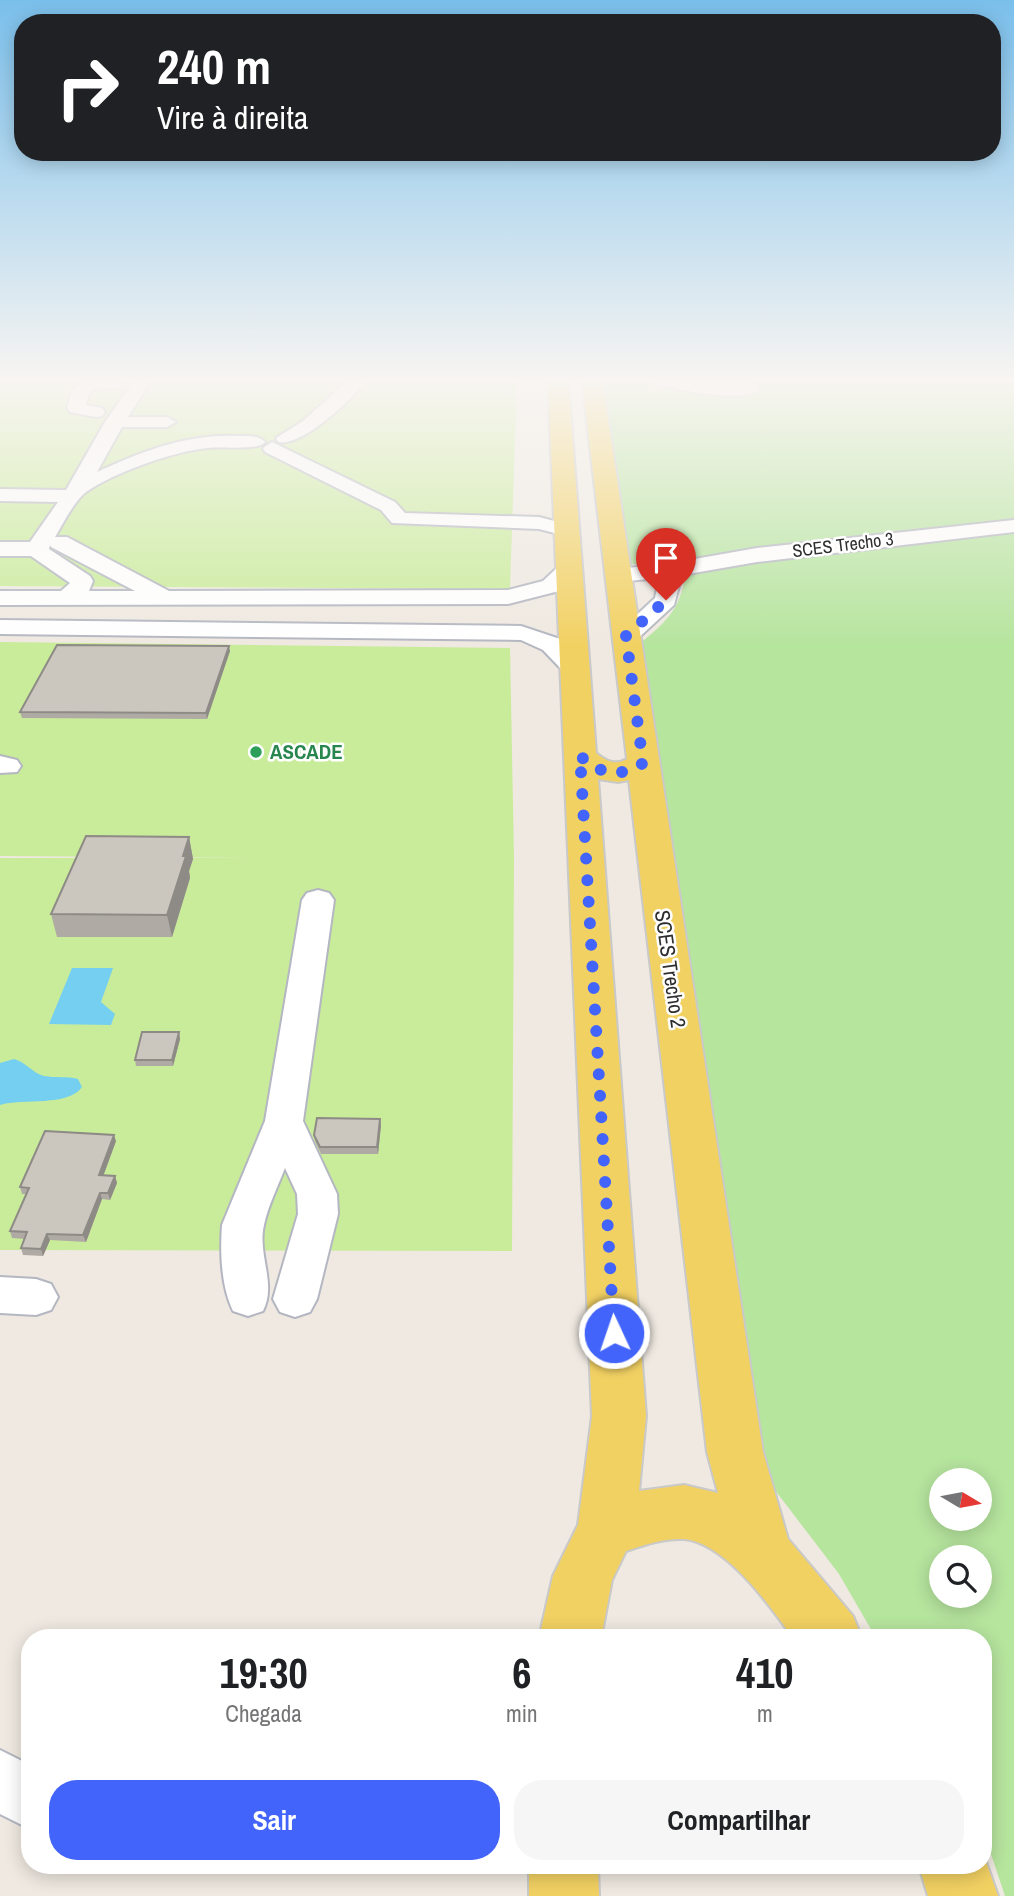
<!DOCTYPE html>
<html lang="pt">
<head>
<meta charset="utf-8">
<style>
	:root { --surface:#fff; --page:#f6f6f6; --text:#202124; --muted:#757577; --accent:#4264fb }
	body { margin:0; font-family:"Archivo Narrow",sans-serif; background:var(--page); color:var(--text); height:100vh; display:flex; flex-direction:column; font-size:26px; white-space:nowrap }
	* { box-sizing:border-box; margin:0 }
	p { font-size:23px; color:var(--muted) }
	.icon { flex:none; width:38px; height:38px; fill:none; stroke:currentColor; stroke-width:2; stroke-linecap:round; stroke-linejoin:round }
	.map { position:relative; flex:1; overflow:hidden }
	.side { position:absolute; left:21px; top:1629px; width:971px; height:245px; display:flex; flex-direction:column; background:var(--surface); border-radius:28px; box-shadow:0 4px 18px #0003 }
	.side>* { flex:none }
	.guide { position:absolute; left:14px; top:14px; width:987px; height:147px; border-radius:28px; box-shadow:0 4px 18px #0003; background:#202124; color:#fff; overflow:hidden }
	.needle { width:46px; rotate:100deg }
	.fabs { position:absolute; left:929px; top:1468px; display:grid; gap:14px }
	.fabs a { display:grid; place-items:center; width:63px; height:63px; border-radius:50%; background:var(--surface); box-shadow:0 4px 18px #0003; font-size:35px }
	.pin { position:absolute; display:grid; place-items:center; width:60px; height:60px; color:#fff; margin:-72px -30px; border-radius:50% 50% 50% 0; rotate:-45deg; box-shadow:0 0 7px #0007 }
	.pin .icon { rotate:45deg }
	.me { position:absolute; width:77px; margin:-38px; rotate:357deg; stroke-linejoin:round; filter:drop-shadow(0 0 5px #0008) }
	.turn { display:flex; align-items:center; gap:24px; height:147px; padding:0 28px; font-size:32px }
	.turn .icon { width:91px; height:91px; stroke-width:2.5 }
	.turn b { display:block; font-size:49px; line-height:60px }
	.eta { display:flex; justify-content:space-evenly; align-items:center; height:119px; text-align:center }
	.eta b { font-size:42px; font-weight:700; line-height:49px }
	.primary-button { display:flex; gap:14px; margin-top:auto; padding:14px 28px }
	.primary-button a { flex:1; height:80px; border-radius:28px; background:var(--accent); color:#fff; font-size:28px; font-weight:700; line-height:80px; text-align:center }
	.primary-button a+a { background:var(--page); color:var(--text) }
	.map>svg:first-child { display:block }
	.green { fill:#b6e59e; fill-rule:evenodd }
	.pitch { fill:#c9ec9a }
	.water { fill:#75cff0 }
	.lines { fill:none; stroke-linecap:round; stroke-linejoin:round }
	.minor-casing { stroke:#b4b7c1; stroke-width:4 }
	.major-casing { stroke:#c9c9c9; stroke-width:4 }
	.minor { fill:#fff; fill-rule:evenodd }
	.major { fill:#f2d163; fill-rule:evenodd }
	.wall { fill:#afaba4 }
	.shaded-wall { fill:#8e8b86 }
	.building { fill:#cbc7bf; stroke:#8e8b86; stroke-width:2 }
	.route { stroke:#4264fb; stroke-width:12; stroke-dasharray:0 21.6 }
	.leisure-dot { fill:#2e9e5b; stroke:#fff; stroke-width:2.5 }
	.labels { text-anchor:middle; stroke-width:5; stroke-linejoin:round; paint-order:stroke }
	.far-street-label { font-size:18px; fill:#2e2e2e; stroke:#fff }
	.leisure-label { font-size:21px; font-weight:bold; fill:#27864d; stroke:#fff; text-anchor:start }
	.street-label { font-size:21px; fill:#2e2e2e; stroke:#fff }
</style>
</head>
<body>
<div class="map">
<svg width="1014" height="1896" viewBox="0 0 1014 1896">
	<rect width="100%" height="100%" fill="#efe9e1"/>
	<!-- green -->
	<path class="green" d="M601,379h140l58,4 58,-4h157v1517h-9l-21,-63v-195h-108l-37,-64 -74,-97 -126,-833c25,-20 41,-34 46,-67l-31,-12 -23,-1zM942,1480h38v39h-38zM942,1558h38v38h-38z"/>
	<!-- pitch -->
	<g class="pitch">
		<polygon points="0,379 517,379 510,589 0,586"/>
		<polygon points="0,642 510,648 514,858 512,1251 0,1250 0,858 254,858 0,856"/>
	</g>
	<!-- water -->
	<g class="water">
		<polygon points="72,968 113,968 101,1002 115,1014 111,1025 49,1024"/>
		<path d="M14,1059c12,3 18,14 30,17 11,2 23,0 34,3l4,8c-14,20 -59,11 -82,18v-42z"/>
	</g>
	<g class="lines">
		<defs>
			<g id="minor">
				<polygon points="91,379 115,379 122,384 120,388 95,389 89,393 86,405 102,408 105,412 102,416 96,417 70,412 67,408 72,390"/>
				<path d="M135,379h17l-24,38h39l9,5 -9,5h-45l-25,45c45,-21 92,-39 143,-36 9,0 19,-1 25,6 -7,9 -43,4 -57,6 -34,3 -95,25 -122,44 -12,9 -23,32 -31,45h12l102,54 339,-1 35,-9 17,-16h16l3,5 -20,21 -51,13 -508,1v-14h61l9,-8 -39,-27h-31v-14h30l28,-40 -58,-1v-12l66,1 39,-68zM50,545l1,2 84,44h-46l4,-10 -3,-5 -41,-27z"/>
				<path d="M350,379h18c-14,18 -66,69 -90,63l-2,-4 27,-17z"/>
				<path d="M647,379l58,3 -2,-3h29l24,6 3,4c-15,16 -83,-1 -104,-5z"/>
				<polygon points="272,442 395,502 405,513 539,517 573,526 577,530 573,534 566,536 539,529 392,523 381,510 265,452 263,448"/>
				<polygon points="1014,520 1014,532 757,562 682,575 674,605 635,641 626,643 617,641 614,636 655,598 659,578 618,582 610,580 607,575 610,570 672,563 757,548"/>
				<polygon points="0,620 521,626 560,639 587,668 583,673 574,676 565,673 543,650 521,640 0,634"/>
				<polygon points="0,756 17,760 21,766 17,772 0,773"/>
				<path d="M318,890l11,3 5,7 -31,221 34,73 1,20 -21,85 -7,13 -15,5 -15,-5 -7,-13 25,-85 -1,-20 -12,-26c-7,18 -17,38 -21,57 -7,29 13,59 -1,86l-15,5 -15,-5c-12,-25 -13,-59 -11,-86l43,-104 37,-221 5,-7z"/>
				<polygon points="0,1277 36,1279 51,1284 58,1297 51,1310 36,1315 0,1313"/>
				<polygon points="0,1750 30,1765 30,1829 0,1814"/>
			</g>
			<g id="major">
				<path d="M548,379h20l28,374c10,8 19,13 31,6l-45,-380h20l161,1073 25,87 65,77 9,22h-69c-23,-32 -67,-95 -109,-99 -20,-1 -40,6 -58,12l-14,29 -11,58h-62l14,-62 25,-51 14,-109zM598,779l20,3 11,-2 78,672 11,41 -34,-8 -45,6 7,-75z"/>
				<polygon points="984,1856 998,1896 928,1896 919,1866 984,1866"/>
				<polygon points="529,1866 598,1866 599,1896 529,1896"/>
			</g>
		</defs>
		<!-- minor casing -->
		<use href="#minor" class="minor-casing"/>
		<!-- major casing -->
		<use href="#major" class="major-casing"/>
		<!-- minor -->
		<use href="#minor" class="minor"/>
		<!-- major -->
		<use href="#major" class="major"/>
	</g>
	<!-- wall -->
	<g class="wall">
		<polygon points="230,651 207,719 22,718 20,712"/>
		<polygon points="189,837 193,859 189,871 190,878 172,937 57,937 51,914"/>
		<polygon points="179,1032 180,1039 173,1066 136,1066 135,1060"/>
		<polygon points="381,1125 378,1154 321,1154 315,1141 314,1135"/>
		<polygon points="116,1141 103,1176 115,1176 117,1183 110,1200 102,1199 86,1242 50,1240 43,1256 23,1255 21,1248 25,1239 12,1238 10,1231 26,1194 22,1194 20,1187"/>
	</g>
	<!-- shaded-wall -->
	<g class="shaded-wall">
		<polygon points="229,646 230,651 207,719 206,713"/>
		<polygon points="189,837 193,859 189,871 190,878 172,937 167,915"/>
		<polygon points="179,1032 180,1039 173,1066 172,1060"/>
		<polygon points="380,1119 381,1125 378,1154 377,1147"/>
		<polygon points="114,1135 116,1141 101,1182 99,1175"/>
		<polygon points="115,1176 117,1183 110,1200 108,1193"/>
		<polygon points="100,1193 102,1199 86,1242 83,1235"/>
		<polygon points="47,1234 50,1240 43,1256 41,1249"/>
	</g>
	<!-- building -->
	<g class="building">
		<polygon points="57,645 229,646 206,713 20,712"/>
		<polygon points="86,836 189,837 183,856 186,856 167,915 51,914"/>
		<polygon points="142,1032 179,1032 172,1060 135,1060"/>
		<polygon points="317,1118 380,1119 377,1147 320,1147 314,1135"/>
		<polygon points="45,1131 114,1135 99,1175 115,1176 108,1193 100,1193 83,1235 47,1234 41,1249 21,1248 27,1232 10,1231 29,1188 20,1187"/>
	</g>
	<!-- sky -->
	<linearGradient id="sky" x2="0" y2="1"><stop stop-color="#7abfeb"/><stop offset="0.59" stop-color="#f8f5f2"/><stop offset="1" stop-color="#f8f5f2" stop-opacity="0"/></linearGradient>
	<rect width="1014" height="645" fill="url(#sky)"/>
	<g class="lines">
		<!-- route -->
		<path class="route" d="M614,1333l-34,-578c16,19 42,24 63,8l-17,-127 40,-36"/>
	</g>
	<!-- markers -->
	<circle class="leisure-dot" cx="256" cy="752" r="7"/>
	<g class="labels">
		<!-- far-street labels -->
		<g class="far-street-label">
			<text transform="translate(843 545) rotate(-7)" y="6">SCES Trecho 3</text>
		</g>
		<!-- leisure labels -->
		<g class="leisure-label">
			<text x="270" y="759">ASCADE</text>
		</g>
		<!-- street labels -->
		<g class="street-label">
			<text transform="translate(670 969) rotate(82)" y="7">SCES Trecho 2</text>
		</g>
	</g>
</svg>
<div class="fabs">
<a><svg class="needle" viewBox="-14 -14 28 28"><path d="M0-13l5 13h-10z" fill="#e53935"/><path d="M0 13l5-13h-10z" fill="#757577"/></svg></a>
<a><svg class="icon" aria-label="search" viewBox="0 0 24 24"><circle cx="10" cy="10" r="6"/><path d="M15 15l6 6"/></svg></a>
</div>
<div class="pin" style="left:666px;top:600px;background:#d93025"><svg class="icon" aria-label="arrive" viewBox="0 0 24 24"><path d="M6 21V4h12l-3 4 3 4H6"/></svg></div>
<svg class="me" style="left:614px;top:1333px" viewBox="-20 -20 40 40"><circle r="17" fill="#4264fb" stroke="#fff" stroke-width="3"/><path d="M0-11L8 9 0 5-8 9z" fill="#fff"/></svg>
<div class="guide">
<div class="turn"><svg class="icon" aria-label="right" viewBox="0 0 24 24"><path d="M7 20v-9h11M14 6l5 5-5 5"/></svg><div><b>240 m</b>Vire à direita</div></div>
</div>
<section class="side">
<div class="eta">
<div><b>19:30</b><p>Chegada</p></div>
<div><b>6</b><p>min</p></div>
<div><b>410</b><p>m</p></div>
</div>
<div class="primary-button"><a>Sair</a><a>Compartilhar</a></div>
</section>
</div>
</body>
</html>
